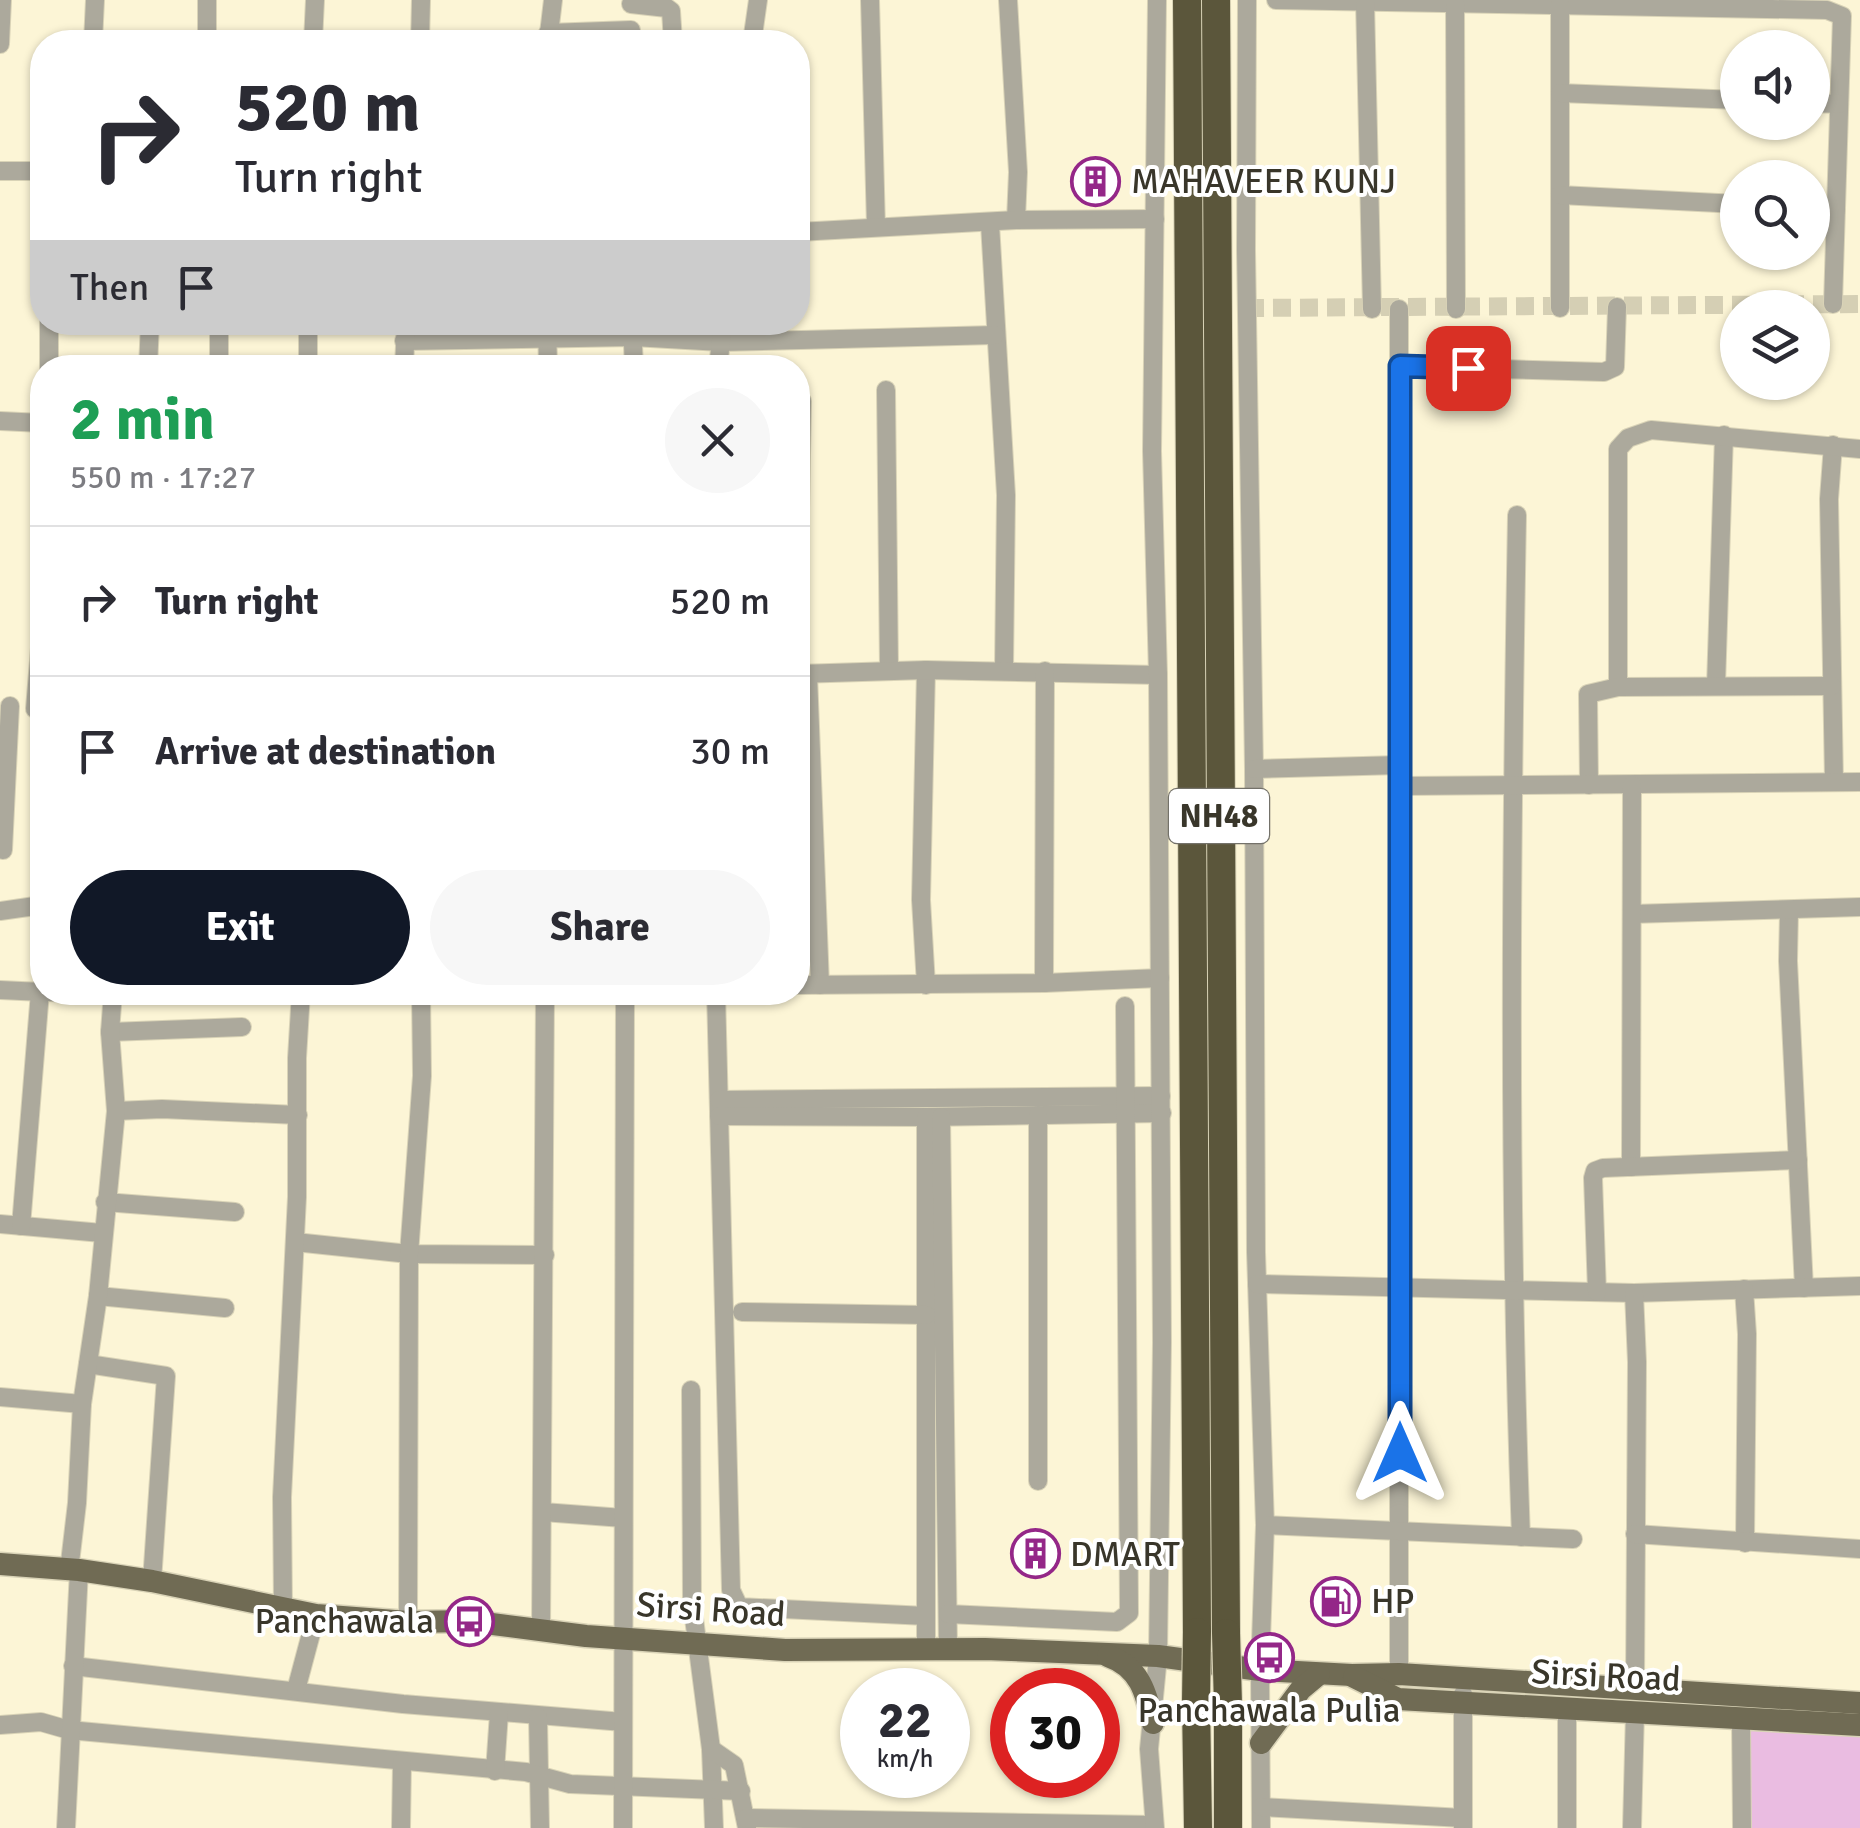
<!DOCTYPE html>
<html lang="en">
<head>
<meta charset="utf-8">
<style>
	:root { --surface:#fff; --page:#f7f7f7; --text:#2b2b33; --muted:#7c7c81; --line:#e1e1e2; --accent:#111827 }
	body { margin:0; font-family:Signika,sans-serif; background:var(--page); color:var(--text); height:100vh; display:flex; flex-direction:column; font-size:38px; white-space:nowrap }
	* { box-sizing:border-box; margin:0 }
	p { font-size:32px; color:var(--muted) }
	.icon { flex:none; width:55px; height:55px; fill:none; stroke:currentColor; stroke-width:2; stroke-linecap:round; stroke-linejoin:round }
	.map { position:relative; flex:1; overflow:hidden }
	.side { position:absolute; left:30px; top:355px; width:780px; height:650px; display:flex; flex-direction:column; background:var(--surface); border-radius:40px; box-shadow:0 2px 8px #0004 }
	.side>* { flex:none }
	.banner { position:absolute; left:30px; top:30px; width:780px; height:305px; border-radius:40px; box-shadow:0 2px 8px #0004; background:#fff; color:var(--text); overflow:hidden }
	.controls { position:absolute; left:1720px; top:30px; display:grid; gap:20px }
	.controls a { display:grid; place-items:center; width:110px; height:110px; border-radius:50%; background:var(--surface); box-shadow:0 2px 8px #0004; font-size:50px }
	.speed { position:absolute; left:840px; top:1668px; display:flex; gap:20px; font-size:50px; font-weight:700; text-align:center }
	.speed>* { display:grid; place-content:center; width:130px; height:130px; border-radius:50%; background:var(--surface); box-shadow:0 2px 8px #0004; line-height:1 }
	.speed small { font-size:25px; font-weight:400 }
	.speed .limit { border:15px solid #d22; background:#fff; color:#111 }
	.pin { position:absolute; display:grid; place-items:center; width:85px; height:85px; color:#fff; margin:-42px; border-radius:20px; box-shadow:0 5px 15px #0006 }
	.me { position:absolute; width:110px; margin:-55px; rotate:0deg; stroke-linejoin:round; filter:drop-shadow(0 0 8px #0008) }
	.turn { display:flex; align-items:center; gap:35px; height:210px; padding:0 40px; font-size:45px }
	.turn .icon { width:130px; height:130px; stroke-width:2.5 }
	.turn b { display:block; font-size:70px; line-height:85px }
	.then { display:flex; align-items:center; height:95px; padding:0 40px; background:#0003; gap:20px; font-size:38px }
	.round { display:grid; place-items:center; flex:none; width:105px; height:105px; border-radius:52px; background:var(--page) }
	.head { display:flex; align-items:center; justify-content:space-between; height:170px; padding:0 40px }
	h1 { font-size:60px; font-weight:800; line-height:75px; color:#1e9e55 }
	.cta { display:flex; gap:20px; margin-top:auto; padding:20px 40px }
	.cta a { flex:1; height:115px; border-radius:60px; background:var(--accent); color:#fff; font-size:40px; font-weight:800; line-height:115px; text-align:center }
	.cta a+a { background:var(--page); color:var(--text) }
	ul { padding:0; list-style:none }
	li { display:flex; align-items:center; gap:30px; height:150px; padding:0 40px; border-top:2px solid var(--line) }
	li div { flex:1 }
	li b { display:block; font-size:38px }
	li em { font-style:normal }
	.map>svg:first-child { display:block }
	.green { fill:#eabce1 }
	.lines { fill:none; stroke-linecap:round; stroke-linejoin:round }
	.minor-tunnel { stroke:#d5cfb4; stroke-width:18; stroke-dasharray:18 9; stroke-linecap:butt }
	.minor-casing { stroke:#d9d3b7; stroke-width:20 }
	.major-casing { stroke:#d9d3b7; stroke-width:25 }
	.highway-casing { stroke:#d9d3b7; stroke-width:30 }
	.minor { stroke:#aca99c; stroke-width:18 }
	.major { stroke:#706b54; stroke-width:22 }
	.highway { stroke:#5b563b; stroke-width:28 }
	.highway-bridge-casing { stroke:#d9d3b7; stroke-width:30; stroke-linecap:butt }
	.highway-bridge { stroke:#5b563b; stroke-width:28 }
	.route-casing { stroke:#114b97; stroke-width:25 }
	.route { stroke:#1a73e8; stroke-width:18 }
	.labels { text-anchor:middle; stroke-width:8; stroke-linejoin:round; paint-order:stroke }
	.shield { fill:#fff; stroke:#74726a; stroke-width:2.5 }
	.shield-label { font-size:32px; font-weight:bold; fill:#39362a }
	.poi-label { font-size:35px; fill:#39362a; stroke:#fff; text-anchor:start }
	.street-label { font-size:35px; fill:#39362a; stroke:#fff }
</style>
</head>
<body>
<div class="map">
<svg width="1860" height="1828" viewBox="0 0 1860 1828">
	<rect width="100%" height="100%" fill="#fcf5d6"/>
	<!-- green -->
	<polygon class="green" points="1737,1728 1860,1734 1860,1828 1737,1828"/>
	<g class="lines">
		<!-- minor-tunnel -->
		<polyline class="minor-tunnel" points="1246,308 1860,304"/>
		<defs>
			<g id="minor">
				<polyline points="207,0 207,42"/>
				<polyline points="870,0 876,227"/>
				<polyline points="1008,0 1018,172 1016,220"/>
				<polyline points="1247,0 1246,250 1254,769 1256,1252 1265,1525 1260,1670 1261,1828"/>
				<polyline points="1276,0 1827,10 1842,16 1833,304"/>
				<polyline points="1365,1 1372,309"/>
				<polyline points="1455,2 1456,309"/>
				<polyline points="1560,3 1560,308"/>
				<polyline points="631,4 667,8 671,11 673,42"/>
				<polyline points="548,33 631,30"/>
				<polyline points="93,42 95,0"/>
				<polyline points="313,42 315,0"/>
				<polyline points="420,42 421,0"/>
				<polyline points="548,42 553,0"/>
				<polyline points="752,42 758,0"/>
				<polyline points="0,44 2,0"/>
				<polyline points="1560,93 1738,100"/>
				<polyline points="1812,103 1839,104"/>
				<polyline points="0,171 42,171"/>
				<polyline points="1560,195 1738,204"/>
				<polyline points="1812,208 1836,209"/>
				<polyline points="990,224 1006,495 1004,671"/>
				<polyline points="798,232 1016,220 1155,219"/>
				<polyline points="1399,309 1399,1674"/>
				<polyline points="219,322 219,368"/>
				<polyline points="547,322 548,368"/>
				<polyline points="632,322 634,368"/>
				<polyline points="404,341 633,337 721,342 995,335"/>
				<polyline points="1399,366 1604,372 1615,367 1617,307"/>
				<polyline points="49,368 49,322"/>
				<polyline points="148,368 150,322"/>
				<polyline points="308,368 308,322"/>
				<polyline points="404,368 406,322"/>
				<polyline points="718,368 723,322"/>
				<polyline points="886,390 889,670"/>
				<polyline points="0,421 42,423"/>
				<polyline points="1833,445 1829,499 1834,782"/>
				<path d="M1517,515c-6,340 -9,681 4,1022"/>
				<polyline points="798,616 802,401"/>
				<polyline points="926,670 921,900 926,985"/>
				<polyline points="798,674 926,670 1158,675"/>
				<polyline points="808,675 820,985"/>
				<polyline points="1716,686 1724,435"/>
				<polyline points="1618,687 1618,449 1628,438 1651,430 1860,449"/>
				<polyline points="35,709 42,624"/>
				<polyline points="1254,769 1400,765"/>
				<polyline points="1589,785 1588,694 1618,687 1832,686"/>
				<polyline points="1400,786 1860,782"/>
				<polyline points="3,850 10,706"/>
				<polyline points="0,911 42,905"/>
				<polyline points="1789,911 1788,961 1804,1288"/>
				<polyline points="1632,914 1860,907"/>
				<polyline points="1044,983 1045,671"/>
				<polyline points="798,985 1044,983 1160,978"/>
				<polyline points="0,990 42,992"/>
				<polyline points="48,992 113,994"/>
				<polyline points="716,992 731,1590 739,1607 926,1616"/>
				<polyline points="110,1032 242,1027"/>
				<polyline points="719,1100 1161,1096"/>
				<polyline points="116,1111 162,1109 298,1115"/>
				<polyline points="719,1116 926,1117 1162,1113"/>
				<polyline points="926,1117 926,1648"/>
				<polyline points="941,1117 948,1649"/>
				<polyline points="1631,1167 1632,785"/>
				<polyline points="105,1202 235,1212"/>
				<polyline points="0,1224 102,1233"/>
				<polyline points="21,1226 40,992"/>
				<polyline points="295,1242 409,1254 545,1255"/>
				<polyline points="1257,1284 1634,1293 1860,1286"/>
				<polyline points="1744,1289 1747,1334 1745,1543"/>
				<polyline points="1597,1292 1593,1178 1595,1171 1603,1168 1798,1160"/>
				<polyline points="1634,1293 1637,1362 1635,1688"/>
				<polyline points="98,1296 225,1308"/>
				<polyline points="742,1312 926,1315"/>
				<polyline points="88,1364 166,1376 152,1581"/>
				<polyline points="691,1390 692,1603 711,1749 714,1828"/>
				<polyline points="0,1397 82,1404"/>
				<polyline points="1038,1481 1038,1115"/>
				<polyline points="543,1512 623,1518"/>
				<polyline points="1265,1525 1573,1539"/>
				<polyline points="1635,1534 1860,1549"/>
				<polyline points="69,1571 77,1503 82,1404 98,1296 116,1111 110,1032 113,992"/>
				<polyline points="283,1609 282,1497 297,1197 297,1058 301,992"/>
				<polyline points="948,1614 1117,1622 1129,1613 1125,1006"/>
				<polyline points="408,1622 409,1254 422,1076 421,992"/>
				<polyline points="541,1631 545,992"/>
				<polyline points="73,1666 403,1704 623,1722"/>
				<polyline points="296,1690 316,1615"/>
				<polyline points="1567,1708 1567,1828"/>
				<polyline points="538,1717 540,1828"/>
				<polyline points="1741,1718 1742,1828"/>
				<polyline points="0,1725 41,1722 69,1730 526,1772 570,1784 741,1791"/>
				<polyline points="711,1749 734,1765 747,1828"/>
				<polyline points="495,1771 499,1713"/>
				<polyline points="1261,1807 1463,1818"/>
				<polyline points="746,1818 1154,1825"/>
				<polyline points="66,1828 79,1570"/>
				<polyline points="401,1828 402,1762"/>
				<polyline points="623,1828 625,992"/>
				<polyline points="1155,1828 1149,1749 1158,1656 1162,1342 1158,675 1152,451 1157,0"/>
				<polyline points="1463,1828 1463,1694"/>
				<polyline points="1632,1828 1635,1712"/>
			</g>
			<g id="major">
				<polyline points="0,1564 79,1570 152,1581 316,1615 408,1622 469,1621 586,1636 785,1650 985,1649 1158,1656 1260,1670 1352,1675 1399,1674 1860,1703"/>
				<path d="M1108,1656c32,11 38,37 45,67"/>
				<polyline points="1354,1677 1398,1699 1860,1725"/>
				<polyline points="1261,1743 1301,1689 1319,1674"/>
			</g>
			<g id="highway">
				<polyline points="1187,0 1197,1632"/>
				<polyline points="1216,0 1226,1633"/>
				<polyline points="1196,1702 1198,1828"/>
				<polyline points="1228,1828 1228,1705"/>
			</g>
		</defs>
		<!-- minor casing -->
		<use href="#minor" class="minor-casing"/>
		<!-- major casing -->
		<use href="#major" class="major-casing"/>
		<!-- highway casing -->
		<use href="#highway" class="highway-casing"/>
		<!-- minor -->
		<use href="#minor" class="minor"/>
		<!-- major -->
		<use href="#major" class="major"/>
		<!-- highway -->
		<use href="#highway" class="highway"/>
		<defs>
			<g id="highway-bridge">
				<polyline points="1226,1633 1228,1705"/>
				<polyline points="1196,1702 1197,1632"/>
			</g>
		</defs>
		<!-- highway-bridge casing -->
		<use href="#highway-bridge" class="highway-bridge-casing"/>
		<!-- highway-bridge -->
		<use href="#highway-bridge" class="highway-bridge"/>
	</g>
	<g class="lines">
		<defs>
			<polyline id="route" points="1400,1453 1400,366 1468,368"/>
		</defs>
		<!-- route casing -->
		<use href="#route" class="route-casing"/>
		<!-- route -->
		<use href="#route" class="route"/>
	</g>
	<!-- icons -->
	<defs>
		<symbol id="building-ring" viewBox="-11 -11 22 22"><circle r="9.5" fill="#fff" stroke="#942788" stroke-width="1.5"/><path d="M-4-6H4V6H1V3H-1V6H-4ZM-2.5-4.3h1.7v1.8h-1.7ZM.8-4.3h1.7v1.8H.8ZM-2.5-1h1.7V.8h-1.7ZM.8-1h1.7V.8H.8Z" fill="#942788"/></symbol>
		<symbol id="fuel-ring" viewBox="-11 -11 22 22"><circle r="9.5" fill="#fff" stroke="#942788" stroke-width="1.5"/><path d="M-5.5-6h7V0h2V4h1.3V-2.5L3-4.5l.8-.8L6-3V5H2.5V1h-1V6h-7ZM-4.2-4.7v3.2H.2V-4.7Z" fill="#942788"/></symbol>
		<symbol id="bus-ring" viewBox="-11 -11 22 22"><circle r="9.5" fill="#fff" stroke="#942788" stroke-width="1.5"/><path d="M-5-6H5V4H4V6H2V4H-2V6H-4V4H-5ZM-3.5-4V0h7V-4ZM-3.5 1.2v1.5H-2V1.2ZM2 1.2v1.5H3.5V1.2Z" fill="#942788"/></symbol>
	</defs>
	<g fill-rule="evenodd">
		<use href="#building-ring" x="1068" y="154" width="55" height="55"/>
		<use href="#building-ring" x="1008" y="1526" width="55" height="55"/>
		<use href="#fuel-ring" x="1308" y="1574" width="55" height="55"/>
		<use href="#bus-ring" x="442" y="1594" width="55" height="55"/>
		<use href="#bus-ring" x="1242" y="1630" width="55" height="55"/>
	</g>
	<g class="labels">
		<!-- shield labels -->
		<rect class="shield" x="1169" y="789" width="100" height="54" rx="8"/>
		<g class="shield-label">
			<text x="1219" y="827">NH48</text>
		</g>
		<!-- poi labels -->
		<g class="poi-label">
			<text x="1131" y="193">MAHAVEER KUNJ</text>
			<text x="1070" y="1566">DMART</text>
			<text x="1371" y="1613">HP</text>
			<text x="434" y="1633" text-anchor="end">Panchawala</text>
			<text x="1269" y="1722" text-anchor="middle">Panchawala Pulia</text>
		</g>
		<!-- street labels -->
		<g class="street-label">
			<text transform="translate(711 1609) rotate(4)" y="12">Sirsi Road</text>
			<text transform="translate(1606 1675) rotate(3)" y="12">Sirsi Road</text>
		</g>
	</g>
</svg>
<div class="controls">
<a><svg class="icon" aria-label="sound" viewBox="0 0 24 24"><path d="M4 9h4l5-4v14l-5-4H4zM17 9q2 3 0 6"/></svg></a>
<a><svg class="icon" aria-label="search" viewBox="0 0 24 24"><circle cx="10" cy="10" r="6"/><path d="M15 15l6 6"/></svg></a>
<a><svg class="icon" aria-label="layers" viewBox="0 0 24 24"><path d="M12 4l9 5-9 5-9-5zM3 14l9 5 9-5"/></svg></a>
</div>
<div class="speed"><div>22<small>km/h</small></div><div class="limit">30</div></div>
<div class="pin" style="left:1468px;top:368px;background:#d93025"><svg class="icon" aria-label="arrive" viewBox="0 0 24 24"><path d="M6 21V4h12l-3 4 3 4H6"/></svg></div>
<svg class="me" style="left:1400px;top:1453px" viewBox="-20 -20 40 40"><path d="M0-17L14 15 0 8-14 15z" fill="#1a73e8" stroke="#fff" stroke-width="4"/></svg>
<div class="banner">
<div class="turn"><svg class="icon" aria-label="right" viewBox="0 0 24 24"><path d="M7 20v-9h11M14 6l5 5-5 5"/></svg><div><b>520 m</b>Turn right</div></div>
<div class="then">Then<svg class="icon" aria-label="arrive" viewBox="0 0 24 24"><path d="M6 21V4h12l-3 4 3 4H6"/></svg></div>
</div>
<section class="side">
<div class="head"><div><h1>2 min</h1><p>550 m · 17:27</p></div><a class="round"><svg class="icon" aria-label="close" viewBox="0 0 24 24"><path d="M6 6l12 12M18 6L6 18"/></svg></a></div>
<ul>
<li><svg class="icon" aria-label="right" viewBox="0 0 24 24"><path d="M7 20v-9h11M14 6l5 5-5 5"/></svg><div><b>Turn right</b></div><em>520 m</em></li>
<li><svg class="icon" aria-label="arrive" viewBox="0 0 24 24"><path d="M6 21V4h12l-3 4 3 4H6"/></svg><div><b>Arrive at destination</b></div><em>30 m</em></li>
</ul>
<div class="cta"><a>Exit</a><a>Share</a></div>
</section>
</div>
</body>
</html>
